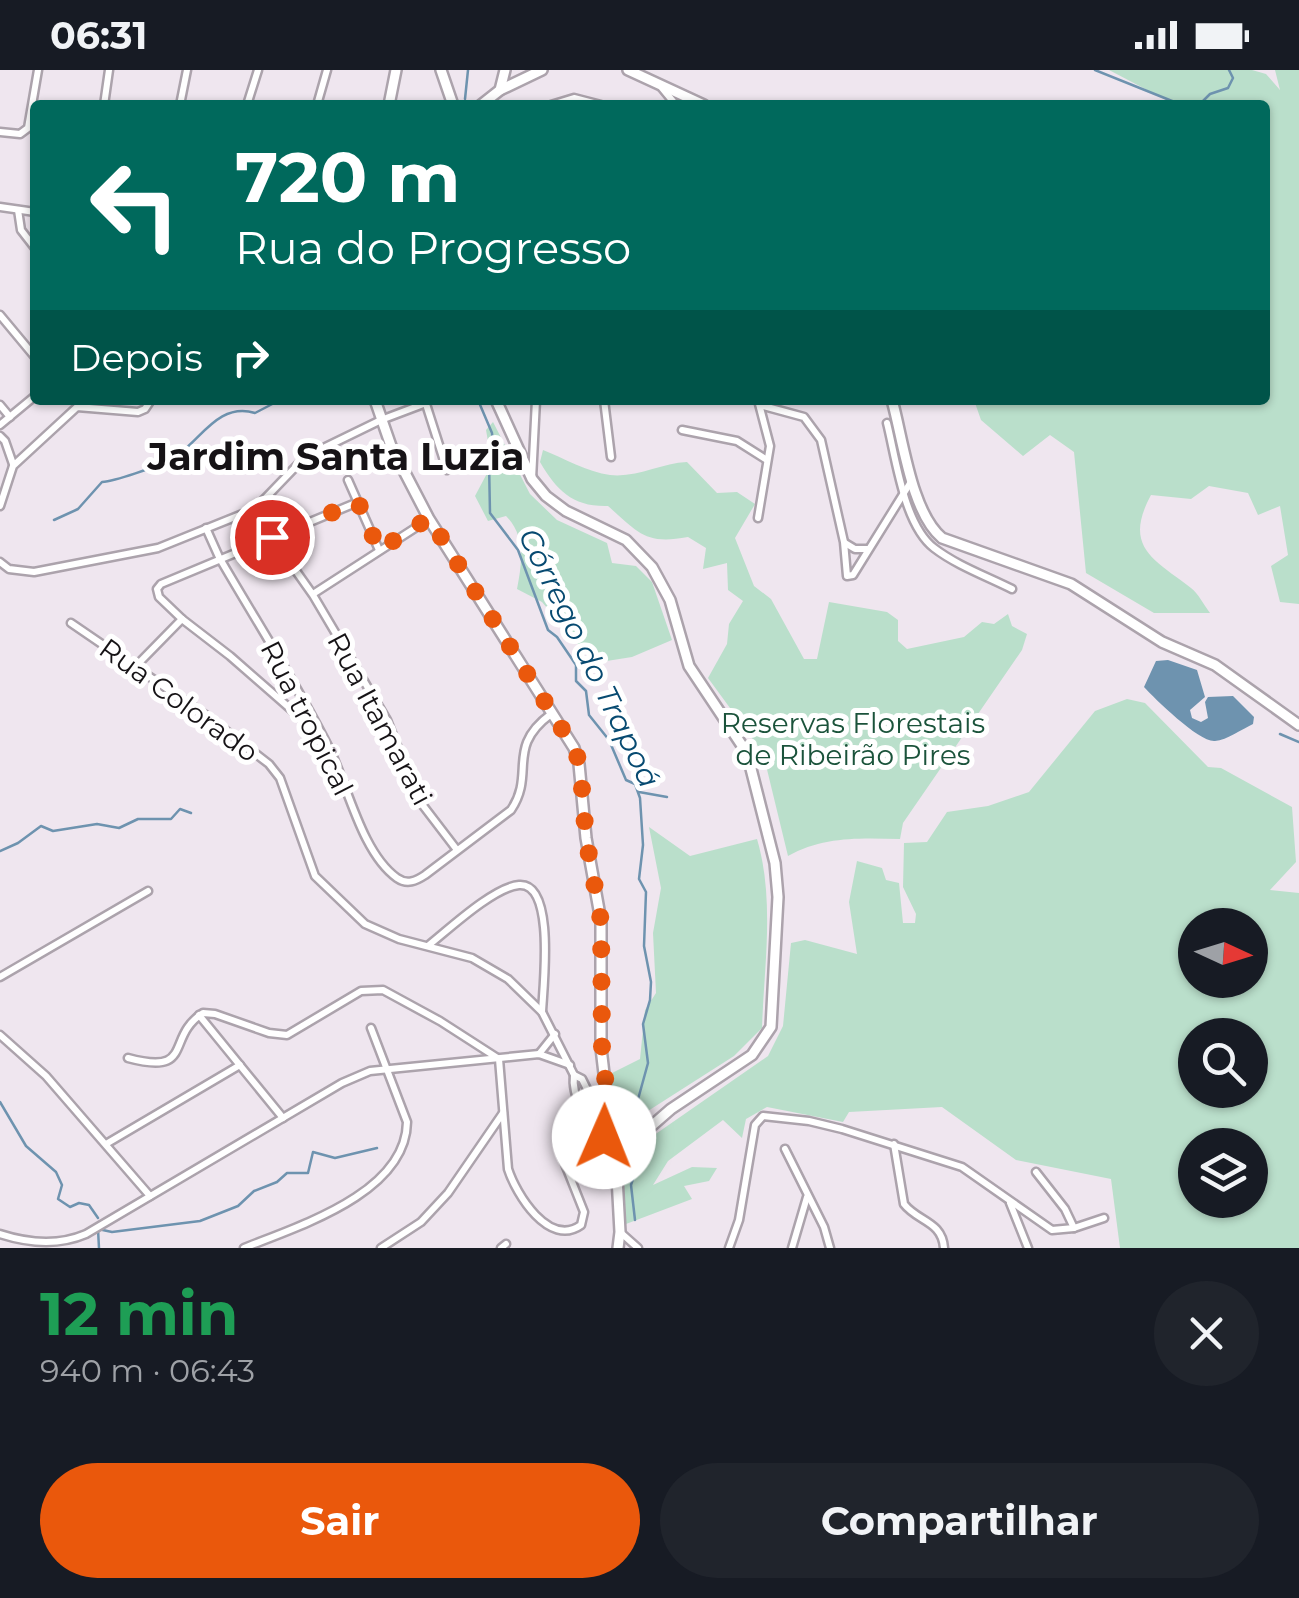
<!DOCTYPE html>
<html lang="pt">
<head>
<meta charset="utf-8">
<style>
	:root { --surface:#171b24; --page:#20242c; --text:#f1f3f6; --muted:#9ea1a6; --accent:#ea580c }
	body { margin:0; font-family:Montserrat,sans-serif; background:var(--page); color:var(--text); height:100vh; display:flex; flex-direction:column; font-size:38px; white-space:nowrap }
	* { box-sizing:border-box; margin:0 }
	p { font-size:32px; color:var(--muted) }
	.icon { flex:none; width:55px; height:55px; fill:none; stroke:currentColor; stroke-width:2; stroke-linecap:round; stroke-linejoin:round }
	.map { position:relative; height:1178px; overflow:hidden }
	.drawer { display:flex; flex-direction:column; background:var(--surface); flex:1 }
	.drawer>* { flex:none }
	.top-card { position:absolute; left:30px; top:30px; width:1240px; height:305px; border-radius:10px; box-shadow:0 2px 8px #0004; background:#00695c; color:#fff; overflow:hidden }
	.needle { width:65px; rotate:94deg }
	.fabs { position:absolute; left:1178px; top:838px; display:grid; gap:20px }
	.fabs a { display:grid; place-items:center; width:90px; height:90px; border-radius:50%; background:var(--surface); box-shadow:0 2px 8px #0004; font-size:50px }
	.pin { position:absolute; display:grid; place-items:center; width:85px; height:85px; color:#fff; margin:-42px; border:5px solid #fff; border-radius:50%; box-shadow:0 2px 10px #0007 }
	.me { position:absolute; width:110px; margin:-55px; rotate:1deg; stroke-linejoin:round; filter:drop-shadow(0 0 8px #0008) }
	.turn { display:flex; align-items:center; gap:35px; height:210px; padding:0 40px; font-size:45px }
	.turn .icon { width:130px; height:130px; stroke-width:2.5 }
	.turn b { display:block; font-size:70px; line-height:85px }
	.then { display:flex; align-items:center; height:95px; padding:0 40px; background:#0003; gap:20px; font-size:38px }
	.round { display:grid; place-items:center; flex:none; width:105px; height:105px; border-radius:52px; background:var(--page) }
	.overview { display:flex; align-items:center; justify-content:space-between; height:170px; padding:0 40px }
	h1 { font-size:60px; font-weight:700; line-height:75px; color:#1e9e55 }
	.action { display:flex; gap:20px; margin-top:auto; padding:20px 40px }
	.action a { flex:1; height:115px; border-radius:60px; background:var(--accent); color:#fff; font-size:40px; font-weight:700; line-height:115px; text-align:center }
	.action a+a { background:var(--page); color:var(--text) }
	.status { display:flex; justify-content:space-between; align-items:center; height:70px; padding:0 50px; background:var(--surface); direction:ltr }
	.status svg { height:28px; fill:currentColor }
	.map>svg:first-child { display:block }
	.green { fill:#badfcb; fill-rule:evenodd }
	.water { fill:#6e93af }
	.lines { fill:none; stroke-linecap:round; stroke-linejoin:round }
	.stream { stroke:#6e93af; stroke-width:2.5 }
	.street-casing { stroke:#aca3ac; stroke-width:11 }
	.secondary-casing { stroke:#aca3ac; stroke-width:14 }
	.street { stroke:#fff; stroke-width:6 }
	.secondary { stroke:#fff; stroke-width:9 }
	.route { stroke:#ea580c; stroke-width:18; stroke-dasharray:0 32.4 }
	.labels { text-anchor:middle; stroke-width:10; stroke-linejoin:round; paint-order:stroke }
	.street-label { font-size:28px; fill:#161316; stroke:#fff }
	.park-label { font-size:28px; fill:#1b533b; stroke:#fff }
	.water-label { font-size:30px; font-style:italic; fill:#074a71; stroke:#fff }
	.district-label { font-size:38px; font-weight:bold; fill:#161316; stroke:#fff }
</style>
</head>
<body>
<div class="status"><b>06:31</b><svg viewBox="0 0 49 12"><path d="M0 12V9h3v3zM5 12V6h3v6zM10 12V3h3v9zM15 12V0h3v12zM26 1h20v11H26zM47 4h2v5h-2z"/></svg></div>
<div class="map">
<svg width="1299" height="1178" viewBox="0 0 1299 1178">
	<rect width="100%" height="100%" fill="#efe6ef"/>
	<!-- green -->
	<g class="green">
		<path d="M1109,0h143l14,4 14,16 -5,-20h24v534l-19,-2 -9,-36 17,-11 -8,-49 -22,9 -10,-22 -39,-7 -18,13 -40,-4c-28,52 2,64 40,93 7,5 13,17 19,25h-56l-68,-40 -12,-121 -24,-17 -27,21 -42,-36 -7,-20h291v-295l-95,-3z"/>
		<path d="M493,352l37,72 27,26 50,23 5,20 24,3 16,16 20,58 -40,17 -38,6 -52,-61 -25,-13c5,-26 9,-53 -11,-73l-18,5 -13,-25 17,-32 -6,-34z"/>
		<path d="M543,380c20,8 45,22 67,25 27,3 51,-12 77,-13l30,31 20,-1 18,12 -20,34 19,48 17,13 33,60h13l12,-57 58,10 11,8v21l9,8 57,-12 18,-15 12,2 14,-10 4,12 15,8 -5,16 -119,173 -3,16c-39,-1 -77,-3 -112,17l-25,-103 -55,-75 19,-34 2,-20 14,-23 -15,-11 -1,-27 -24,6 3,-21 -18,-11c-43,8 -49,-4 -80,-31 -35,1 -51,-15 -68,-44z"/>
		<path d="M1127,629l18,4 63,64 13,1 71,39 4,55 -26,28 29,3v355h-179l-9,-69 -95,-19 -74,-53 -93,5 -6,10 -76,-15 -21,12 -4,19 -19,-18 -55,41 -15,24 39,-18 25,1 -8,13 -25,5 8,13 -66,25 -4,-37 7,-21 18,-26 121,-84 15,-30 8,-83 14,-3 52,14 -8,-52 8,-41 25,7 4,12 13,3 4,40h12l1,-9 -13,-27 1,-44 23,-1 20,-30 41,-6 41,-14 66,-81zM1195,855h55v55h-55zM1250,965v55h-55v-55zM1250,1075v55h-55v-55z"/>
		<path d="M649,757l41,29 67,-17c18,61 7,127 5,189l-28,28 -108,69 -7,-20 -9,-5 -4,-24 34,-17 5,-49 11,-17 -3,-60 8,-45z"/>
	</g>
	<!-- water -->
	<path class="water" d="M1168,590l29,10 8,27 -15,13 2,8 9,4 7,-4 -3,-16 3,-5 25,-1 21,21 -1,7c-11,5 -26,16 -38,17 -15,2 -60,-42 -71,-54l12,-26z"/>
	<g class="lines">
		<!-- stream -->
		<g class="stream">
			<polyline points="1095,0 1182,35"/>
			<polyline points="465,29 468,0"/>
			<polyline points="1199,35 1210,24 1228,18 1233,8 1229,0"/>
			<polyline points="478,330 492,363 493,375 489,391 490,443 518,480 548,560 557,567 576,595 576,611 586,621 589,645 609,670 626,710 635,714 640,728 643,775 639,809 646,822 644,876 651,912 650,930 643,954 648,993 637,1033 639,1049"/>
			<path d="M54,450l24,-11 24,-27c14,-1 53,-15 66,-21 30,-14 47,-60 87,-48l25,-13"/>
			<polyline points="1280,664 1299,672"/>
			<polyline points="639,722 667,727"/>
			<polyline points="0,781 18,773 41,756 53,761 97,754 119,758 138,749 171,749 180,739 191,743"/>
			<polyline points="0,1032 26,1076 56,1102 62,1115 58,1129 70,1137 79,1133 89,1135 98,1148"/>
			<polyline points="635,1150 631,1115 641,1084 640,1070"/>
			<polyline points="99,1178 98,1159 112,1162 200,1151 238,1136 254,1121 277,1112 287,1103 308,1103 313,1082 335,1088 377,1078"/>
		</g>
		<defs>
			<g id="street">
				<polyline points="662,18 676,35"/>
				<polyline points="104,35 109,0"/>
				<polyline points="180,35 187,0"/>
				<polyline points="247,35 258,0"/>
				<polyline points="317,35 327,0"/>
				<polyline points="551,35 574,28 601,35"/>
				<polyline points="0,62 20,64 28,58 38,0"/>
				<polyline points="0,137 35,142"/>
				<polyline points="18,140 21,160 35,178"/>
				<polyline points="0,245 35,287"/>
				<polyline points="604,330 611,387"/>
				<polyline points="425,331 447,400"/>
				<polyline points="0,335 10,347"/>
				<polyline points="760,335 804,347 821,370 844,472 847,506 853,505 912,410"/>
				<path d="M887,353c9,36 17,102 47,125 22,17 52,28 78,41"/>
				<polyline points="0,355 35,326"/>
				<polyline points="682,360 737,371 767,390"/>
				<polyline points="0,366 5,371 13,394"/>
				<polyline points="532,409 536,330"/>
				<polyline points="348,410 379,480"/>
				<polyline points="0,436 13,396 77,337 138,342 145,339 151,330"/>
				<polyline points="758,448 770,376 758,330"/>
				<path d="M206,458l13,29c37,64 78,127 111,193 18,37 32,103 67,128 10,7 19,3 28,-3l86,-65c25,-37 -6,-62 40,-96"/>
				<polyline points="272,467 313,525 387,650 418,729 457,780"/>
				<polyline points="845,473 855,479 868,479"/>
				<polyline points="0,492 9,499 34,502 158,478 255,439 305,387 381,350 426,333"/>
				<polyline points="313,524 429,449"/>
				<polyline points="71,553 207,646 269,694 280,708 315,806 365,854 399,869 472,888 508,909 542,942 574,1005 582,1009 606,1058"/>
				<polyline points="134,598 182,549"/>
				<polyline points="317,662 230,586 182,549 159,527 157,519 161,514 358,432"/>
				<path d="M429,875c20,-16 65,-58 90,-60 37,-3 24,103 23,127"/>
				<polyline points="0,907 148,821"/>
				<polyline points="199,945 283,1048"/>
				<polyline points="0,965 46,1006 150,1126"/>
				<polyline points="539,984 555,964"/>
				<path d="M128,988c67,18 37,-21 75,-45l12,1 54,19 18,2 74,-44 22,-1 57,31 59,38 9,110c8,25 41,79 73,56l3,-13 -23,-58"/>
				<path d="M574,1005c-3,21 14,51 30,66"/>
				<polyline points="106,1074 240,995"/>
				<path d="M894,1074l10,60c14,18 38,17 40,44"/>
				<polyline points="785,1079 824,1157 830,1178"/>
				<polyline points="1036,1102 1065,1139 1074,1158"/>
				<polyline points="1010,1133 1028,1178"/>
				<polyline points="620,1162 638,1178"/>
				<path d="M0,1164c28,9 58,12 86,0l256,-151 28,-12 169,-17 31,11"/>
				<path d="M244,1178c55,-22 162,-55 163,-126l-36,-94"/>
				<polyline points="381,1178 421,1152 448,1123 503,1043"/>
				<polyline points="501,1178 506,1174"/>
				<polyline points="729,1178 739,1150 755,1055 763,1046 809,1051 842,1059 962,1097 1052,1160 1074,1158 1104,1148"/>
				<polyline points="792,1178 807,1127"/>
			</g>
			<g id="secondary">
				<polyline points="441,0 453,35"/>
				<polyline points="628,0 704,35"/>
				<polyline points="500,20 542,0"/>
				<polyline points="389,35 396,0"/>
				<polyline points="481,35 500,20 505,0"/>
				<polyline points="375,330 391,376 429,449 574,678 579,694 586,768 601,851 601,978 610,1055"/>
				<polyline points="496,330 532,409 546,426 566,441 626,470 652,497 670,530 689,596 747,683 775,793 778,827 771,957 752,985 671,1039 625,1079 617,1107 620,1162 618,1178"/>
				<path d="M892,330c11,39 19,112 50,138l129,46 91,58 53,23 84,60"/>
				<polyline points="610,1055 606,1058 604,1071 615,1102"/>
				<polyline points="610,1055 627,1076"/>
			</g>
		</defs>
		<!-- street casing -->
		<use href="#street" class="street-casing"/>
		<!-- secondary casing -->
		<use href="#secondary" class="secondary-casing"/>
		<!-- street -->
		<use href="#street" class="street"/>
		<!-- secondary -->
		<use href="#secondary" class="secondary"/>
	</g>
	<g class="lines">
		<!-- route -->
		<polyline class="route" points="272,467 358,432 379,480 429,448 574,678 580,694 586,768 601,851 602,978 610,1055 606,1058 604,1067"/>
	</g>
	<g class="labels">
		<!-- street labels -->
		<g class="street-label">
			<text transform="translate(179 630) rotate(36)" y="10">Rua Colorado</text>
			<text transform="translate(307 648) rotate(63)" y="10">Rua tropical</text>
			<text transform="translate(380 649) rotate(62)" y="10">Rua Itamarati</text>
		</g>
		<!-- park labels -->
		<g class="park-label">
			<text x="853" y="663">Reservas Florestais<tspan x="853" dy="32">de Ribeirão Pires</tspan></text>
		</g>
		<!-- water labels -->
		<g class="water-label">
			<text transform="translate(589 588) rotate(64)" y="10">Córrego do Trapoá</text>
		</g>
		<!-- district labels -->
		<g class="district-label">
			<text x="336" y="400">Jardim Santa Luzia</text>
		</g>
	</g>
</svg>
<div class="fabs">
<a><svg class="needle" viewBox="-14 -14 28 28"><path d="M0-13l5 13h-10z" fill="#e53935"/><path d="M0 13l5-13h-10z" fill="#9ea1a6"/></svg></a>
<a><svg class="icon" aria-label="search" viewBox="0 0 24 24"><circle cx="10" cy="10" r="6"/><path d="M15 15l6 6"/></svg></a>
<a><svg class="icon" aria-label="layers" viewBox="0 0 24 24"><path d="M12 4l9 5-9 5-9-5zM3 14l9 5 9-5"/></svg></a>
</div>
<div class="pin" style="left:272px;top:467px;background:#d93025"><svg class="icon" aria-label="arrive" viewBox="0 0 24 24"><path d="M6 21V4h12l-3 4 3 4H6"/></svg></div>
<svg class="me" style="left:604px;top:1067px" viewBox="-20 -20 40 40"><circle r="19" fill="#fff"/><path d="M0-13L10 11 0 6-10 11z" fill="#ea580c"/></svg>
<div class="top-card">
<div class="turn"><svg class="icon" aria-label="left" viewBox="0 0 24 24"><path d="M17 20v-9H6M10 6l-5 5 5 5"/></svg><div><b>720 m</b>Rua do Progresso</div></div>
<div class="then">Depois<svg class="icon" aria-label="right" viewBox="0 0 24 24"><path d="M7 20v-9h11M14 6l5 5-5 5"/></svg></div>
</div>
</div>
<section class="drawer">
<div class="overview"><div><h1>12 min</h1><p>940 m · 06:43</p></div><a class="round"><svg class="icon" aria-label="close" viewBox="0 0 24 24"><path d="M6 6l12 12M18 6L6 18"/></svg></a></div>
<div class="action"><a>Sair</a><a>Compartilhar</a></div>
</section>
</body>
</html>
